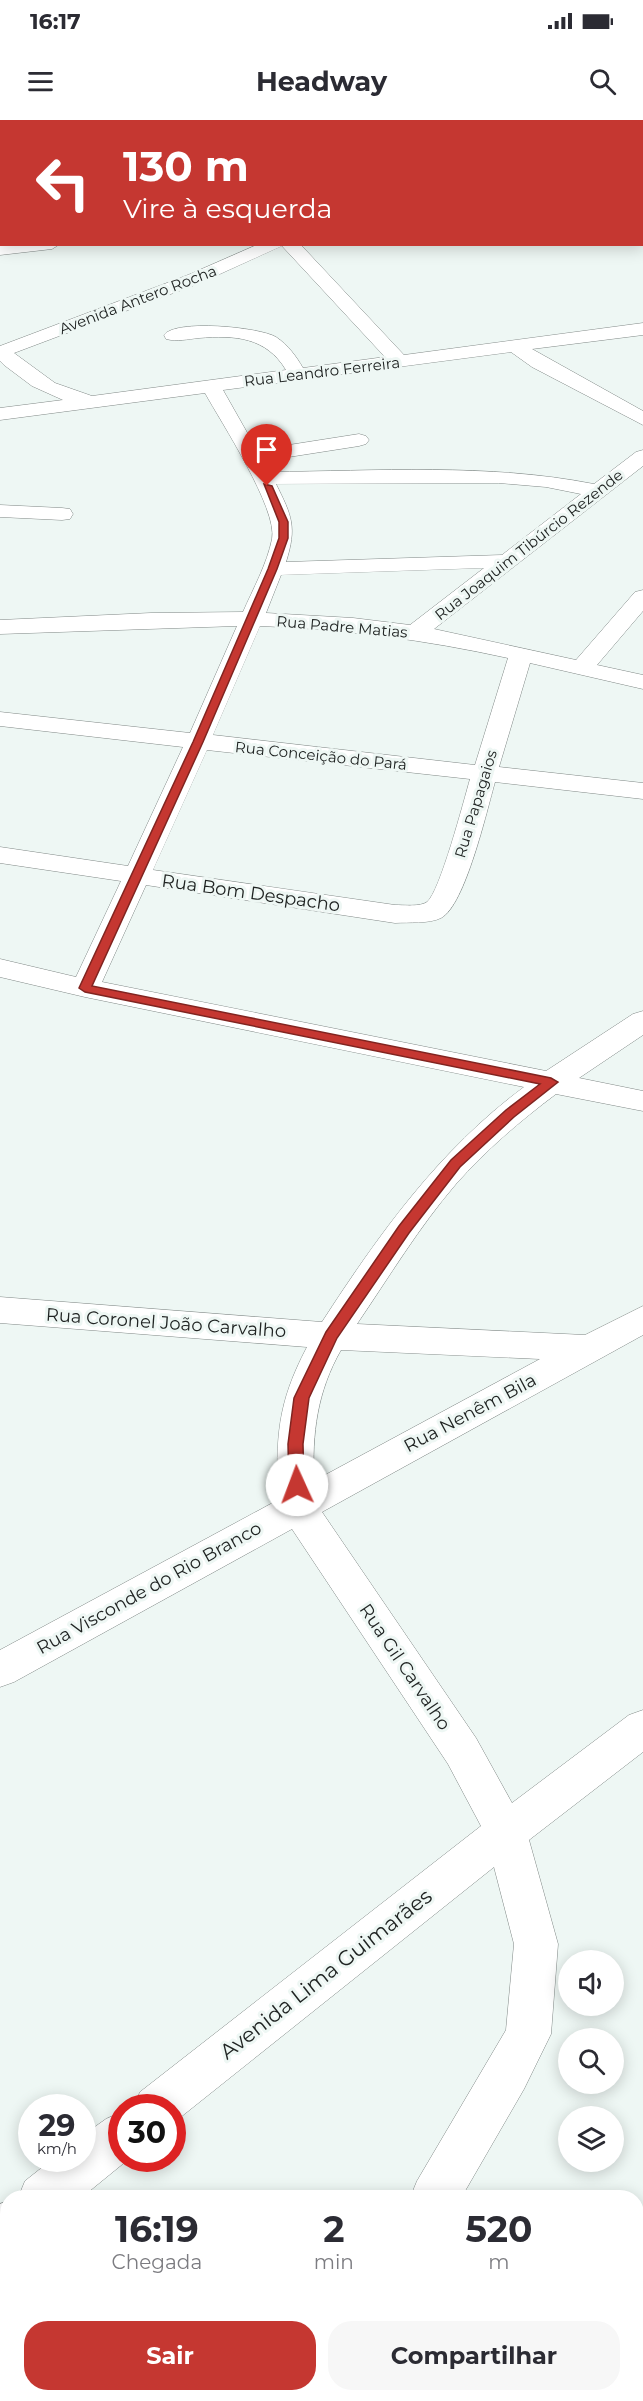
<!DOCTYPE html>
<html lang="pt">
<head>
<meta charset="utf-8">
<style>
	:root { --surface:#fff; --page:#f7f7f7; --text:#2b2b33; --muted:#7c7c81; --accent:#c53731 }
	body { margin:0; font-family:Montserrat,sans-serif; background:var(--page); color:var(--text); height:100vh; display:flex; flex-direction:column; font-size:22px; white-space:nowrap }
	* { box-sizing:border-box; margin:0 }
	p { font-size:20px; color:var(--muted) }
	.icon { flex:none; width:33px; height:33px; fill:none; stroke:currentColor; stroke-width:2; stroke-linecap:round; stroke-linejoin:round }
	.map { position:relative; flex:1; overflow:hidden }
	.sheet { position:absolute; left:0px; top:2070px; width:644px; height:212px; display:flex; flex-direction:column; background:var(--surface); border-radius:24px 24px 0 0; box-shadow:0 3px 15px #0003 }
	.sheet>* { flex:none }
	.banner { position:absolute; left:0px; top:0px; width:644px; height:126px; box-shadow:0 3px 15px #0003; background:#c53731; color:#fff; overflow:hidden }
	.buttons { position:absolute; left:558px; top:1830px; display:grid; gap:12px }
	.buttons a { display:grid; place-items:center; width:66px; height:66px; border-radius:50%; background:var(--surface); box-shadow:0 3px 15px #0003; font-size:30px }
	.speed { position:absolute; left:18px; top:1974px; display:flex; gap:12px; font-size:30px; font-weight:700; text-align:center }
	.speed>* { display:grid; place-content:center; width:78px; height:78px; border-radius:50%; background:var(--surface); box-shadow:0 3px 15px #0003; line-height:1 }
	.speed small { font-size:15px; font-weight:400 }
	.speed .limit { border:9px solid #d22; background:#fff; color:#111 }
	.pin { position:absolute; display:grid; place-items:center; width:51px; height:51px; color:#fff; margin:-62px -26px; border-radius:50% 50% 50% 0; rotate:-45deg; box-shadow:0 0 6px #0007 }
	.pin .icon { rotate:45deg }
	.me { position:absolute; width:66px; margin:-33px; rotate:358deg; stroke-linejoin:round; filter:drop-shadow(0 0 4px #0008) }
	.turn { display:flex; align-items:center; gap:21px; height:126px; padding:0 24px; font-size:27px }
	.turn .icon { width:78px; height:78px; stroke-width:2.5 }
	.turn b { display:block; font-size:42px; line-height:51px }
	.eta { display:flex; justify-content:space-evenly; align-items:center; height:102px; text-align:center }
	.eta b { font-size:36px; font-weight:700; line-height:42px }
	.button { display:flex; gap:12px; margin-top:auto; padding:12px 24px }
	.button a { flex:1; height:69px; border-radius:24px; background:var(--accent); color:#fff; font-size:24px; font-weight:700; line-height:69px; text-align:center }
	.button a+a { background:var(--page); color:var(--text) }
	.status { display:flex; justify-content:space-between; align-items:center; height:42px; padding:0 30px; background:var(--surface); direction:ltr }
	.status svg { height:16px; fill:currentColor }
	header { display:flex; justify-content:space-between; align-items:center; height:78px; padding:0 24px; background:var(--surface); font-size:27px; font-weight:700 }
	.map>svg:first-child { display:block }
	.lines { fill:none; stroke-linecap:round; stroke-linejoin:round }
	.minor-casing { stroke:#808886; stroke-width:1 }
	.minor { fill:#fff; fill-rule:evenodd }
	.route { fill:#c53731; stroke:#802420; stroke-width:1.5 }
	.labels { text-anchor:middle; stroke-width:6; stroke-linejoin:round; paint-order:stroke }
	.far-street-label { font-size:15px; fill:#202423; stroke:#eef7f4 }
	.street-label { font-size:18px; fill:#202423; stroke:#eef7f4 }
	.near-street-label { font-size:21px; fill:#202423; stroke:#eef7f4 }
</style>
</head>
<body>
<div class="status"><b>16:17</b><svg viewBox="0 0 49 12"><path d="M0 12V9h3v3zM5 12V6h3v6zM10 12V3h3v9zM15 12V0h3v12zM26 1h20v11H26zM47 4h2v5h-2z"/></svg></div>
<header><svg class="icon" aria-label="menu" viewBox="0 0 24 24"><path d="M4 6h16M4 12h16M4 18h16"/></svg>Headway<svg class="icon" aria-label="search" viewBox="0 0 24 24"><circle cx="10" cy="10" r="6"/><path d="M15 15l6 6"/></svg></header>
<div class="map">
<svg width="643" height="2281" viewBox="0 0 643 2281">
	<rect width="100%" height="100%" fill="#eef7f4"/>
	<g class="lines">
		<defs>
			<g id="minor">
				<polygon points="176,0 192,0 192,2 177,2"/>
				<polygon points="262,0 280,0 261,2"/>
				<polygon points="380,0 397,0 398,1 381,2"/>
				<polygon points="427,0 445,0 426,2"/>
				<polygon points="579,0 597,0 578,2"/>
				<polygon points="60,124 52,129 0,135 0,125"/>
				<path d="M259,124h41l104,111 239,-32v12l-111,14 111,62v14l-111,-58 -21,-15 -288,38 34,60 102,-16 7,2 3,4 -3,4 -7,2 -96,15 6,11c109,-1 218,-9 325,12l42,-32 7,-2v16l-209,163 142,31 59,-68 8,-2v21l-46,54 46,10v14l-113,-26 -31,104 144,16v16l-148,-17c-8,28 -30,124 -54,136 -12,6 -32,4 -46,5l-249,-38 -44,97 444,89 87,-57 10,-3v24l-64,43 64,13v20l-87,-17c-36,27 -70,56 -100,90 -37,43 -67,93 -99,140l228,11 58,-29v29l-321,177 154,226 36,65 117,-88 14,-5v42l-114,88 29,104 -7,90 -27,55 -63,109h-51l7,-17 89,-151 8,-86 -20,-77 -322,257v-16h-39l7,-16 341,-266 -33,-62 -156,-235 -278,153 -14,5v-37l278,-150c-2,-63 -1,-96 29,-153l-307,-24v-26l322,25c57,-88 117,-172 202,-235l-439,-90 -85,-20v-18l76,18 45,-96 -121,-18v-16l128,19 55,-119 -183,-21v-14l190,21 47,-107 -237,8v-14l151,-7 92,-1c10,-23 24,-48 29,-73 6,-30 -51,-117 -67,-146l-205,27v-12l63,-8 -31,-14 -28,-21 -4,-4v-15l188,-71zM282,126l103,111 -82,11c-7,-12 -15,-23 -27,-31 -17,-10 -101,-18 -112,-2l2,4c11,3 22,0 33,-1 36,-3 67,-1 87,32l-194,26 -37,-13 -41,-30 186,-70zM499,363l47,4 35,7 -79,61 -216,7c11,-35 6,-46 -10,-78zM484,448l-74,57 -57,-7 -87,-5 15,-38zM260,506c84,3 166,14 248,32l-33,107 -262,-30zM207,630l263,29c-6,21 -30,113 -43,123 -7,5 -23,3 -32,3l-242,-35zM341,1230l199,9 -226,122c-2,-48 3,-89 27,-131z"/>
				<polygon points="0,385 62,388 70,389 73,394 70,399 62,400 0,397"/>
				<polygon points="122,1992 122,2038 130,2038 81,2078 18,2078 25,2061 54,2038 82,2038 82,2016 106,1999"/>
				<polygon points="8,2081 8,2131 0,2134 0,2084"/>
				<polygon points="290,2274 341,2274 338,2281 287,2281"/>
			</g>
		</defs>
		<!-- minor casing -->
		<use href="#minor" class="minor-casing"/>
		<!-- minor -->
		<use href="#minor" class="minor"/>
	</g>
	<!-- route -->
	<polygon class="route" points="264,364 272,366 288,402 288,418 277,449 203,622 92,866 551,958 558,962 514,997 460,1047 409,1113 337,1218 309,1278 303,1324 304,1365 297,1372 289,1365 288,1324 294,1278 326,1212 399,1106 451,1040 506,990 540,964 85,872 79,868 193,622 268,449 279,418 279,402"/>
	<g class="labels">
		<!-- far-street labels -->
		<g class="far-street-label">
			<text transform="translate(138 180) rotate(-21)" y="5">Avenida Antero Rocha</text>
			<text transform="translate(322 252) rotate(-7)" y="5">Rua Leandro Ferreira</text>
			<text transform="translate(529 425) rotate(-38)" y="5">Rua Joaquim Tibúrcio Rezende</text>
			<text transform="translate(342 507) rotate(5)" y="5">Rua Padre Matias</text>
			<text transform="translate(321 636) rotate(6)" y="5">Rua Conceição do Pará</text>
			<text transform="translate(476 684) rotate(-73)" y="5">Rua Papagaios</text>
		</g>
		<!-- street labels -->
		<g class="street-label">
			<text transform="translate(251 773) rotate(8)" y="6">Rua Bom Despacho</text>
			<text transform="translate(166 1203) rotate(4)" y="6">Rua Coronel João Carvalho</text>
			<text transform="translate(470 1293) rotate(-28)" y="6">Rua Nenêm Bila</text>
			<text transform="translate(149 1468) rotate(-29)" y="6">Rua Visconde do Rio Branco</text>
			<text transform="translate(405 1547) rotate(56)" y="6">Rua Gil Carvalho</text>
		</g>
		<!-- near-street labels -->
		<g class="near-street-label">
			<text transform="translate(326 1854) rotate(-38)" y="7">Avenida Lima Guimarães</text>
		</g>
	</g>
</svg>
<div class="buttons">
<a><svg class="icon" aria-label="sound" viewBox="0 0 24 24"><path d="M4 9h4l5-4v14l-5-4H4zM17 9q2 3 0 6"/></svg></a>
<a><svg class="icon" aria-label="search" viewBox="0 0 24 24"><circle cx="10" cy="10" r="6"/><path d="M15 15l6 6"/></svg></a>
<a><svg class="icon" aria-label="layers" viewBox="0 0 24 24"><path d="M12 4l9 5-9 5-9-5zM3 14l9 5 9-5"/></svg></a>
</div>
<div class="speed"><div>29<small>km/h</small></div><div class="limit">30</div></div>
<div class="pin" style="left:267px;top:366px;background:#d93025"><svg class="icon" aria-label="arrive" viewBox="0 0 24 24"><path d="M6 21V4h12l-3 4 3 4H6"/></svg></div>
<svg class="me" style="left:297px;top:1365px" viewBox="-20 -20 40 40"><circle r="19" fill="#fff"/><path d="M0-13L10 11 0 6-10 11z" fill="#c53731"/></svg>
<div class="banner">
<div class="turn"><svg class="icon" aria-label="left" viewBox="0 0 24 24"><path d="M17 20v-9H6M10 6l-5 5 5 5"/></svg><div><b>130 m</b>Vire à esquerda</div></div>
</div>
<section class="sheet">
<div class="eta">
<div><b>16:19</b><p>Chegada</p></div>
<div><b>2</b><p>min</p></div>
<div><b>520</b><p>m</p></div>
</div>
<div class="button"><a>Sair</a><a>Compartilhar</a></div>
</section>
</div>
</body>
</html>
